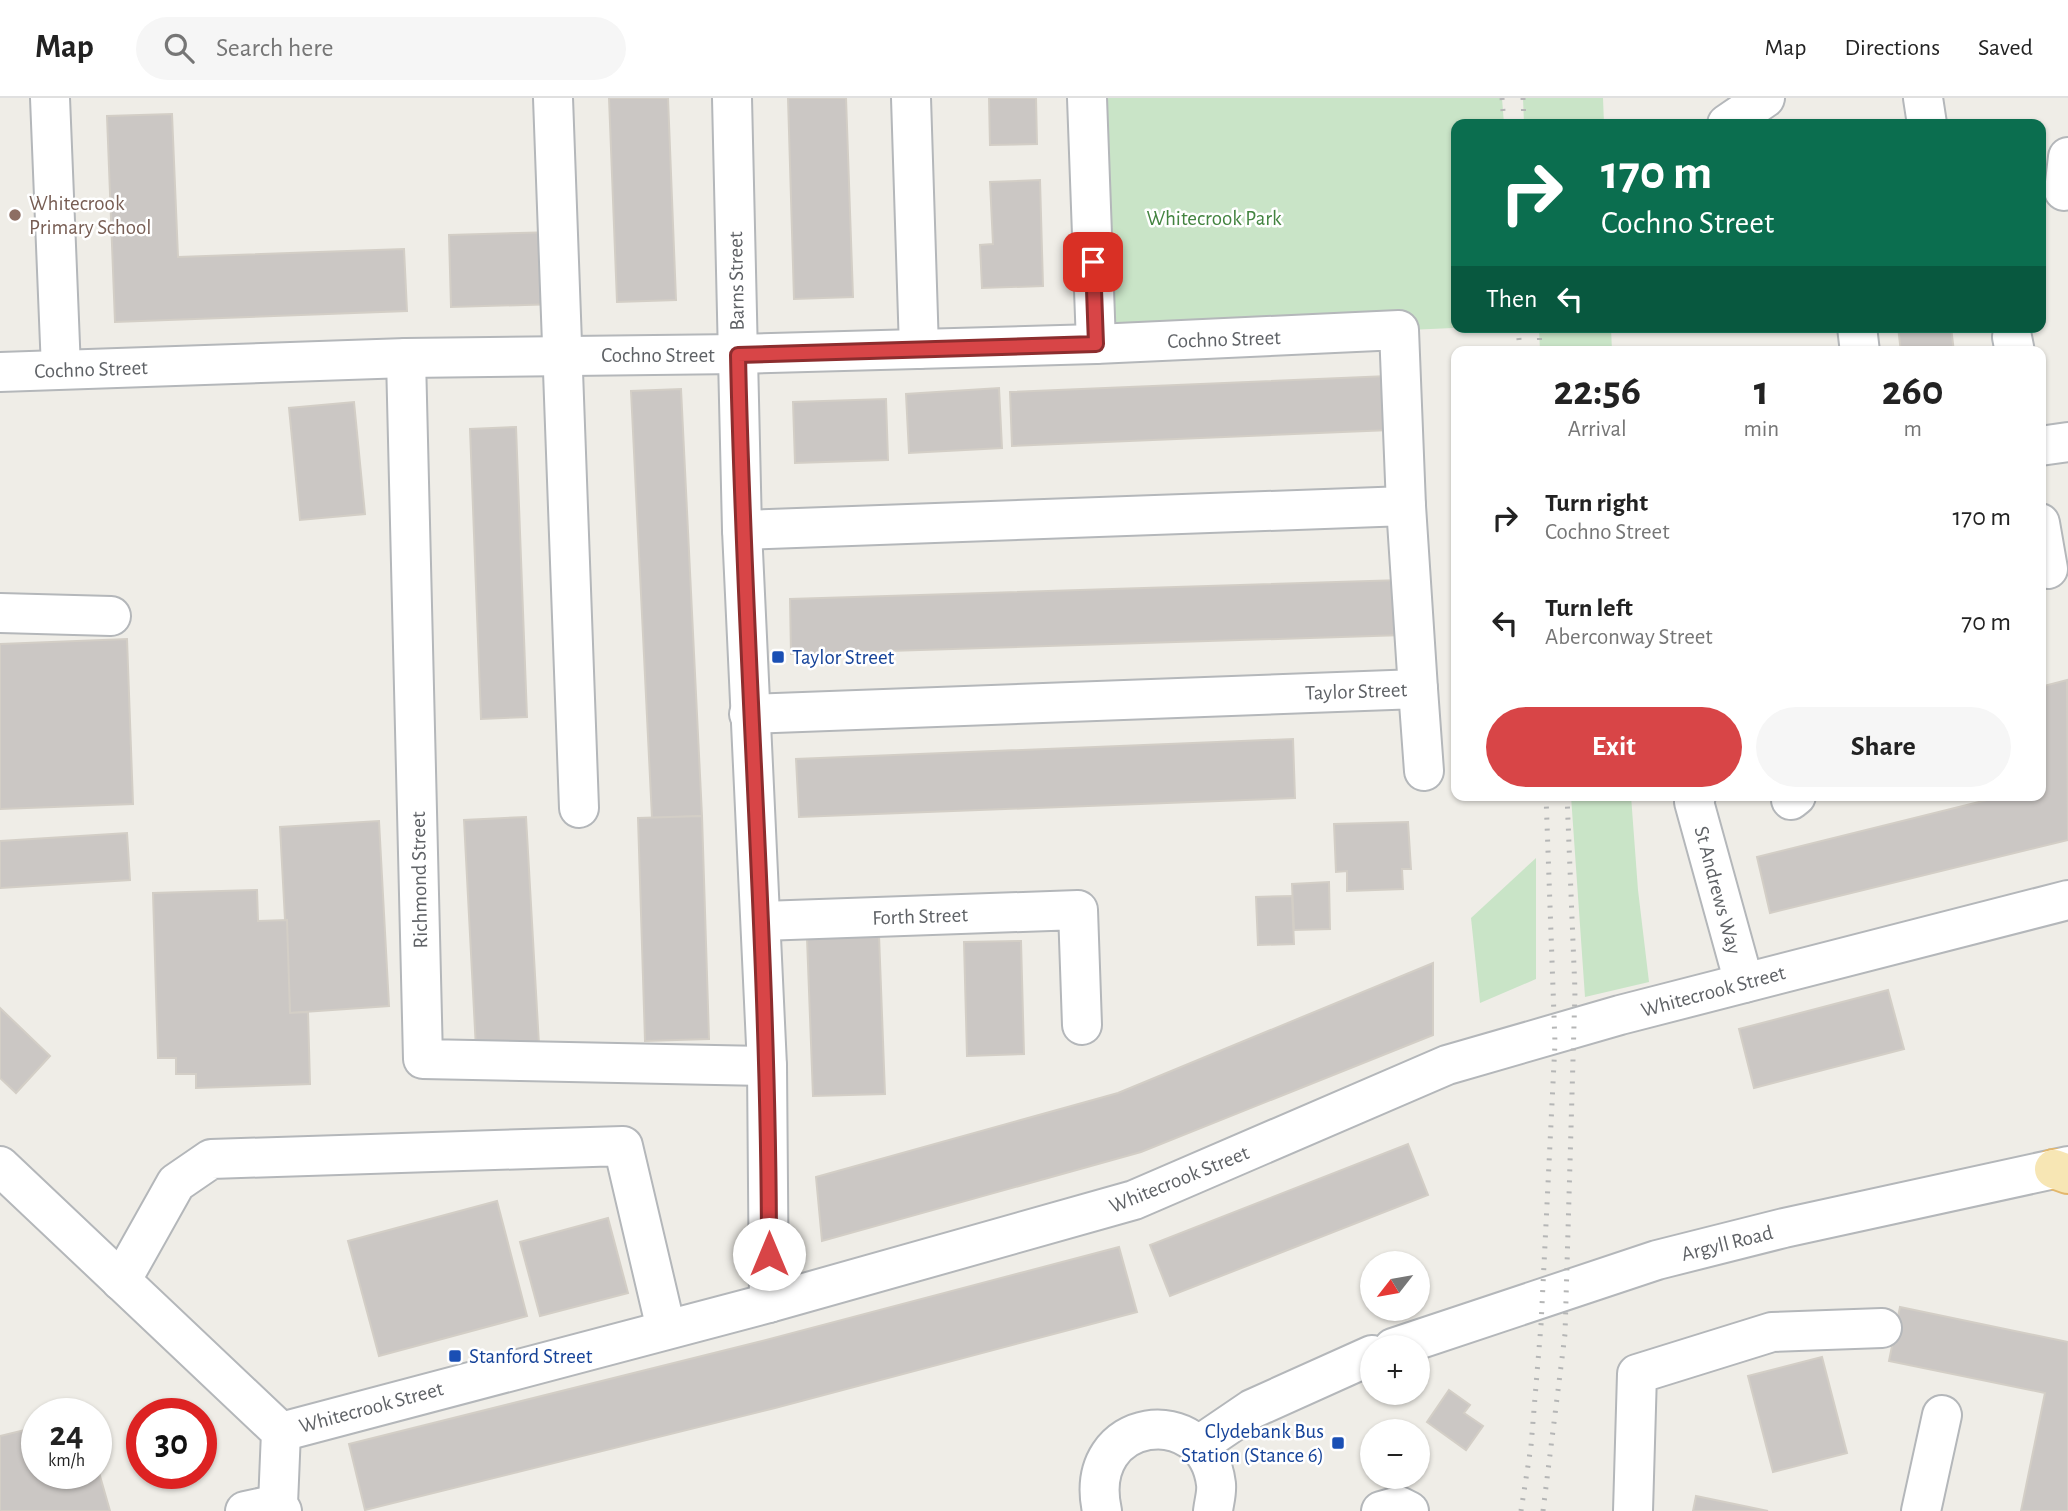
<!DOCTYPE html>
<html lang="en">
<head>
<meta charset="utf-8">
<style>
	:root { --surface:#fff; --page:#f6f6f6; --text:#222; --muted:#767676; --line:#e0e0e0; --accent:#d84547 }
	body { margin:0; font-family:"Alegreya Sans",sans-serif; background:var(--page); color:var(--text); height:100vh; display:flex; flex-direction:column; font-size:26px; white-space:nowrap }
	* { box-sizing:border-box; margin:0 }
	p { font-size:23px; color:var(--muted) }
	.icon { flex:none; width:38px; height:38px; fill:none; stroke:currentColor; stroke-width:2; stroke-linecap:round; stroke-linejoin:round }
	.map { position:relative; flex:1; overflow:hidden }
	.details { position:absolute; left:1451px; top:248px; width:595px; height:455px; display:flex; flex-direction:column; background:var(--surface); border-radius:14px; box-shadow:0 2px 5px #0004 }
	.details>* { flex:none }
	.guide { position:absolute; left:1451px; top:21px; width:595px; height:214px; border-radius:14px; box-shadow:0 2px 5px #0004; background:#0b6e4f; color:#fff; overflow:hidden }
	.needle { width:46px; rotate:239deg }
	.controls { position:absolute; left:1360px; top:1153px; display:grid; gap:14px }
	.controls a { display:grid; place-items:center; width:70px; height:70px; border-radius:50%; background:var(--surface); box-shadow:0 2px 5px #0004; font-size:35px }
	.speed { position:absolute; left:21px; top:1300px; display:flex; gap:14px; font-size:35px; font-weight:700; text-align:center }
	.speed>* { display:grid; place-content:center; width:91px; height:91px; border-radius:50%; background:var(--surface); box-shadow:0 2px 5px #0004; line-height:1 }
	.speed small { font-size:18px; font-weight:400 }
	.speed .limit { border:10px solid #d22; background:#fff; color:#111 }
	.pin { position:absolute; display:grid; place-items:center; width:60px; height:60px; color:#fff; margin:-30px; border-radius:14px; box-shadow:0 4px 10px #0006 }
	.me { position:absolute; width:77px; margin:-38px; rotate:0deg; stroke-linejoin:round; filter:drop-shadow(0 0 5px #0008) }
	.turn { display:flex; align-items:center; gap:24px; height:147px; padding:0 35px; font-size:32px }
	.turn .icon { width:91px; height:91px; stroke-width:2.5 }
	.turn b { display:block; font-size:49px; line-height:60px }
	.then { display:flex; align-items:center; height:66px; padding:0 35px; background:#0003; gap:14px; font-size:26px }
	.eta { display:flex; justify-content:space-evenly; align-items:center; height:119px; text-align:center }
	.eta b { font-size:42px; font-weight:600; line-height:49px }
	.button { display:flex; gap:14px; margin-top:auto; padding:14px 35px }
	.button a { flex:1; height:80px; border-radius:42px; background:var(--accent); color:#fff; font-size:28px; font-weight:600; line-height:80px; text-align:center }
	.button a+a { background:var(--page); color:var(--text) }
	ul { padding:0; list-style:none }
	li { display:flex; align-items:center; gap:21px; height:105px; padding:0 35px }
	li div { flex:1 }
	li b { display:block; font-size:26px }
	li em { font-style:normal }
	header { display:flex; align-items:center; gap:42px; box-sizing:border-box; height:98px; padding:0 35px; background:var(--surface); border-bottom:2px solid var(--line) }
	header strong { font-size:33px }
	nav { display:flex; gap:38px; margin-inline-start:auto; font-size:24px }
	.search { width:490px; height:63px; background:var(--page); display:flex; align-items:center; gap:18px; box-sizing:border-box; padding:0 24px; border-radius:38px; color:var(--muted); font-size:26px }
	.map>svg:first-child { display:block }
	.green { fill:#c9e4c7 }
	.building { fill:#cbc7c4; stroke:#d3cec6; stroke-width:2 }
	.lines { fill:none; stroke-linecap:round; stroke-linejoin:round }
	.minor-casing { stroke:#b4b7ba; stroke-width:42 }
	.major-casing { stroke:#e3b76c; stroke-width:42 }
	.minor { stroke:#fff; stroke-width:38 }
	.major { stroke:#f7e6b4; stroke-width:38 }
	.rail { stroke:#b5b6b6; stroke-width:5; stroke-dasharray:2 9; stroke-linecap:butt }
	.route-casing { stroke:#8c2d2e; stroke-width:18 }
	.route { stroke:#d84547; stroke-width:12 }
	.education-dot { fill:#8d6e63; stroke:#fff; stroke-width:2.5 }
	.transit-dot { fill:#1a4fb4; stroke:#fff; stroke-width:2.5 }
	.labels { text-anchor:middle; stroke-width:5; stroke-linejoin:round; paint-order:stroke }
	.education-label { font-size:21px; fill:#785e54; stroke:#fff; text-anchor:start }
	.park-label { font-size:21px; fill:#438440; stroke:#fff }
	.street-label { font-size:21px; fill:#5f6266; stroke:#fff }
	.transit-label { font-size:21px; fill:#164399; stroke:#fff; text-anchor:start }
</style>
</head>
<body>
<header>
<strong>Map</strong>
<div class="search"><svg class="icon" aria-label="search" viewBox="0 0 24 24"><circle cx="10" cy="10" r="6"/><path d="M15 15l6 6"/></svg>Search here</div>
<nav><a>Map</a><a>Directions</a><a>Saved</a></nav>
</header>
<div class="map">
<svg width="2068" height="1413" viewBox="0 0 2068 1413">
	<rect width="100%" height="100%" fill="#efede7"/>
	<!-- green -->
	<g class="green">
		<polygon points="1087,0 1502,0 1504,26 1456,26 1456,229 1475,229 1096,246"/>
		<polygon points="1523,0 1603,0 1604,26 1524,26"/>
		<polygon points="1539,229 1611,229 1612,254 1540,254"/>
		<polygon points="1571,698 1631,698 1638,792 1649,884 1585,899"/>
		<polygon points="1536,760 1536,881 1480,905 1471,820"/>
	</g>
	<!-- building -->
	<g class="building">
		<polygon points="609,0 668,0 676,202 617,204"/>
		<polygon points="788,0 846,0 853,199 794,201"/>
		<polygon points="989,0 1036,0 1037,46 990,47"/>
		<polygon points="172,16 178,159 404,151 407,213 115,224 107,18"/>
		<polygon points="1040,82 1043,188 982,190 980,147 993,146 990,84"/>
		<polygon points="557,134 559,206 451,209 449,137"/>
		<polygon points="1898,229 1951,229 1954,254 1901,254"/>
		<polygon points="1388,278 1390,332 1012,348 1010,294"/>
		<polygon points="999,290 1002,350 909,355 906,296"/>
		<polygon points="681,291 702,718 652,720 631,293"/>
		<polygon points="886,301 888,362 795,365 793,304"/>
		<polygon points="354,304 365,416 300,422 289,310"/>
		<polygon points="516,329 527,619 481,621 470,331"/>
		<polygon points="1402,482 1404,537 791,556 790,501"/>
		<polygon points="127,541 133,706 0,711 0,546"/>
		<polygon points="2067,582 2068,742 1770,815 1757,759 2003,698 2040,698 2040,589"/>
		<polygon points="1293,641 1295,700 799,719 796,661"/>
		<polygon points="702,718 709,941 645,943 638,720"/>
		<polygon points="526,719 539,947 476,951 464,722"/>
		<polygon points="379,723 389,908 290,915 280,729"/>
		<polygon points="1408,724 1411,771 1402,771 1403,791 1347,793 1347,773 1336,774 1334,726"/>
		<polygon points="127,735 130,782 0,790 0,743"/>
		<polygon points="1329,784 1330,831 1294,832 1292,786"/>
		<polygon points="257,792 258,823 287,822 290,915 308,914 310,986 196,990 196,976 176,976 176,960 158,960 153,795"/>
		<polygon points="1292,798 1294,846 1258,847 1256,799"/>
		<polygon points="879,837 885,996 813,998 807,840"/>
		<polygon points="1021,843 1024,956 967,958 964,844"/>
		<polygon points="1433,865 1433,937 1141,1054 822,1143 816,1079 1118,995"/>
		<polygon points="1888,892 1904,951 1754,990 1739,931"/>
		<polygon points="0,910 50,958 16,995 0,980"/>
		<polygon points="1408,1046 1428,1097 1170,1198 1150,1147"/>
		<polygon points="497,1103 527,1218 379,1258 348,1143"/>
		<polygon points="608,1120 628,1195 540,1218 520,1144"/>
		<polygon points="1119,1149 1137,1214 775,1310 365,1412 349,1346 758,1244"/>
		<polygon points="1900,1209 2068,1244 2068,1413 2021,1413 2045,1295 1889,1263"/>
		<polygon points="1822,1259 1847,1355 1773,1374 1748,1278"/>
		<polygon points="1449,1292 1470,1307 1464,1315 1483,1328 1466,1352 1427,1324"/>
		<polygon points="37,1329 37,1376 96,1376 96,1364 110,1413 0,1413 0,1338"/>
		<polygon points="1696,1398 1768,1413 1693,1413"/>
	</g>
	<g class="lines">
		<defs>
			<g id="minor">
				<polyline points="50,0 61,271"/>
				<polyline points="553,0 579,710"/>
				<polyline points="732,0 742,432 767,968 769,1205"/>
				<polyline points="911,0 919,251"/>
				<polyline points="1087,0 1096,246"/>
				<polyline points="1923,0 1927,26"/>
				<polyline points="1727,26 1765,0"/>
				<polyline points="2064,93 2068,59"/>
				<polyline points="1857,229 1860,254"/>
				<polyline points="2012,239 2015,254"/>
				<polyline points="406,260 423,961 767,968"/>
				<polyline points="0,274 406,260 738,256 1096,246 1399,232 1406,408"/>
				<polyline points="2040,348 2068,344"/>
				<polyline points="2040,425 2048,471"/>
				<polyline points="742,432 1406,408 1418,591"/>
				<polyline points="0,515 111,518"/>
				<polyline points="749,616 1418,591 1424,673"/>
				<polyline points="1696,698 1694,704 1744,885"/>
				<polyline points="1791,702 1796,698"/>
				<polyline points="761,823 1078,812 1082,927"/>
				<polyline points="0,1068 281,1334 278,1406 282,1413"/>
				<polyline points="121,1183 176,1085 211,1061 623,1048 666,1231"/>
				<polyline points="1393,1250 1657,1162 1784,1130 2068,1068"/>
				<polyline points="281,1334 769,1205 1134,1102 1447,967 1620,917 2068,802"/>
				<polyline points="1199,1347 1252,1311 1372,1257"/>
				<polyline points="245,1413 278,1406"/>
				<path d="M1102,1413c-21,-96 104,-110 114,-27 1,9 -2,18 -3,27"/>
				<polyline points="1381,1413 1399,1408 1409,1413"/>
				<polyline points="1633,1413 1637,1276 1772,1234 1882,1230"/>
				<polyline points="1921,1413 1942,1317"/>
			</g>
			<polyline id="major" points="2054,1071 2068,1076"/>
		</defs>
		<!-- minor casing -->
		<use href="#minor" class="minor-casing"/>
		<!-- major casing -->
		<use href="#major" class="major-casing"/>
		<!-- minor -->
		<use href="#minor" class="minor"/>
		<!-- major -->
		<use href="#major" class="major"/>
		<!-- rail -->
		<g class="rail">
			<polyline points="1502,0 1504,26"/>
			<polyline points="1523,0 1524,26"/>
			<polyline points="1518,229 1520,254"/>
			<polyline points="1539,229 1540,254"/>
			<polyline points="1521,1413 1531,1348 1541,1227 1555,945 1546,698"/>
			<polyline points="1543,1413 1565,1236 1575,893 1567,698"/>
		</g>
	</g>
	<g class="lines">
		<defs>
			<path id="route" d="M769,1156c0,-300 -25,-600 -31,-899l358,-11 -3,-82"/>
		</defs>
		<!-- route casing -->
		<use href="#route" class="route-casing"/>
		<!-- route -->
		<use href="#route" class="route"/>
	</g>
	<!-- markers -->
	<circle class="education-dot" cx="15" cy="117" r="7"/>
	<g class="transit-dot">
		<rect x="771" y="552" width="14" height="14" rx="3.5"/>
		<rect x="448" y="1251" width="14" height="14" rx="3.5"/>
		<rect x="1331" y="1338" width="14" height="14" rx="3.5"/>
	</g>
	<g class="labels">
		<!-- education labels -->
		<g class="education-label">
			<text x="29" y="112">Whitecrook<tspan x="29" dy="24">Primary School</tspan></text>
		</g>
		<!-- park labels -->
		<g class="park-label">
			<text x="1214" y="127">Whitecrook Park</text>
		</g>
		<!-- street labels -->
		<g class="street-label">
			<text transform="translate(736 183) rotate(-91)" y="7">Barns Street</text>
			<text transform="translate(1224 241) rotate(-2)" y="7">Cochno Street</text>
			<text x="658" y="264">Cochno Street</text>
			<text transform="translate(91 271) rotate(-2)" y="7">Cochno Street</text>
			<text transform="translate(1356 593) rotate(-2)" y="7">Taylor Street</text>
			<text transform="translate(419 782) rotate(-91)" y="7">Richmond Street</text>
			<text transform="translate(1718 792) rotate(75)" y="7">St Andrews Way</text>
			<text transform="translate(920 818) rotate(-2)" y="7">Forth Street</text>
			<text transform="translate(1713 893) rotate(-15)" y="7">Whitecrook Street</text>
			<text transform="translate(1179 1081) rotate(-22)" y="7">Whitecrook Street</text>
			<text transform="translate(1727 1145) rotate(-14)" y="7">Argyll Road</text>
			<text transform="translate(371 1309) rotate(-15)" y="7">Whitecrook Street</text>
		</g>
		<!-- transit labels -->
		<g class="transit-label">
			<text x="792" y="566">Taylor Street</text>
			<text x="469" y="1265">Stanford Street</text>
			<text x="1324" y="1340" text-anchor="end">Clydebank Bus<tspan x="1324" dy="24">Station (Stance 6)</tspan></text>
		</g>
	</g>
</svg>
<div class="controls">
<a><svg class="needle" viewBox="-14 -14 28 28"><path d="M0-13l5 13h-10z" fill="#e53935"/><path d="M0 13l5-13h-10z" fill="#767676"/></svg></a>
<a>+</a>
<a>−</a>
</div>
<div class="speed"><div>24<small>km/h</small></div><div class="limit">30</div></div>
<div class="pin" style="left:1093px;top:164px;background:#d93025"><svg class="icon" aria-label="arrive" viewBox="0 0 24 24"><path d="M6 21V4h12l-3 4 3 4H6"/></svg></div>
<svg class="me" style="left:769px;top:1156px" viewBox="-20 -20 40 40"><circle r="19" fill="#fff"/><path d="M0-13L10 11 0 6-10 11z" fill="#d84547"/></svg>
<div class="guide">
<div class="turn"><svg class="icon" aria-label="right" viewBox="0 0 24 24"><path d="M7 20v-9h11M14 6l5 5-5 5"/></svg><div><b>170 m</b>Cochno Street</div></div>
<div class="then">Then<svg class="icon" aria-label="left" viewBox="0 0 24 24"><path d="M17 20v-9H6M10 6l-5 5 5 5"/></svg></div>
</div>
<section class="details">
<div class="eta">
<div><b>22:56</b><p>Arrival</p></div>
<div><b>1</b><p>min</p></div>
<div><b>260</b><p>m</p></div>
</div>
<ul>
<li><svg class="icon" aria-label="right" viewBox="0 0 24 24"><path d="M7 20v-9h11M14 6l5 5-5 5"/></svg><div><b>Turn right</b><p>Cochno Street</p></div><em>170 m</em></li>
<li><svg class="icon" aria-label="left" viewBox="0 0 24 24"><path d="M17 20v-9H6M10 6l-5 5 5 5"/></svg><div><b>Turn left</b><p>Aberconway Street</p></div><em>70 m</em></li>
</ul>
<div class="button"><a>Exit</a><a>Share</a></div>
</section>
</div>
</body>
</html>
